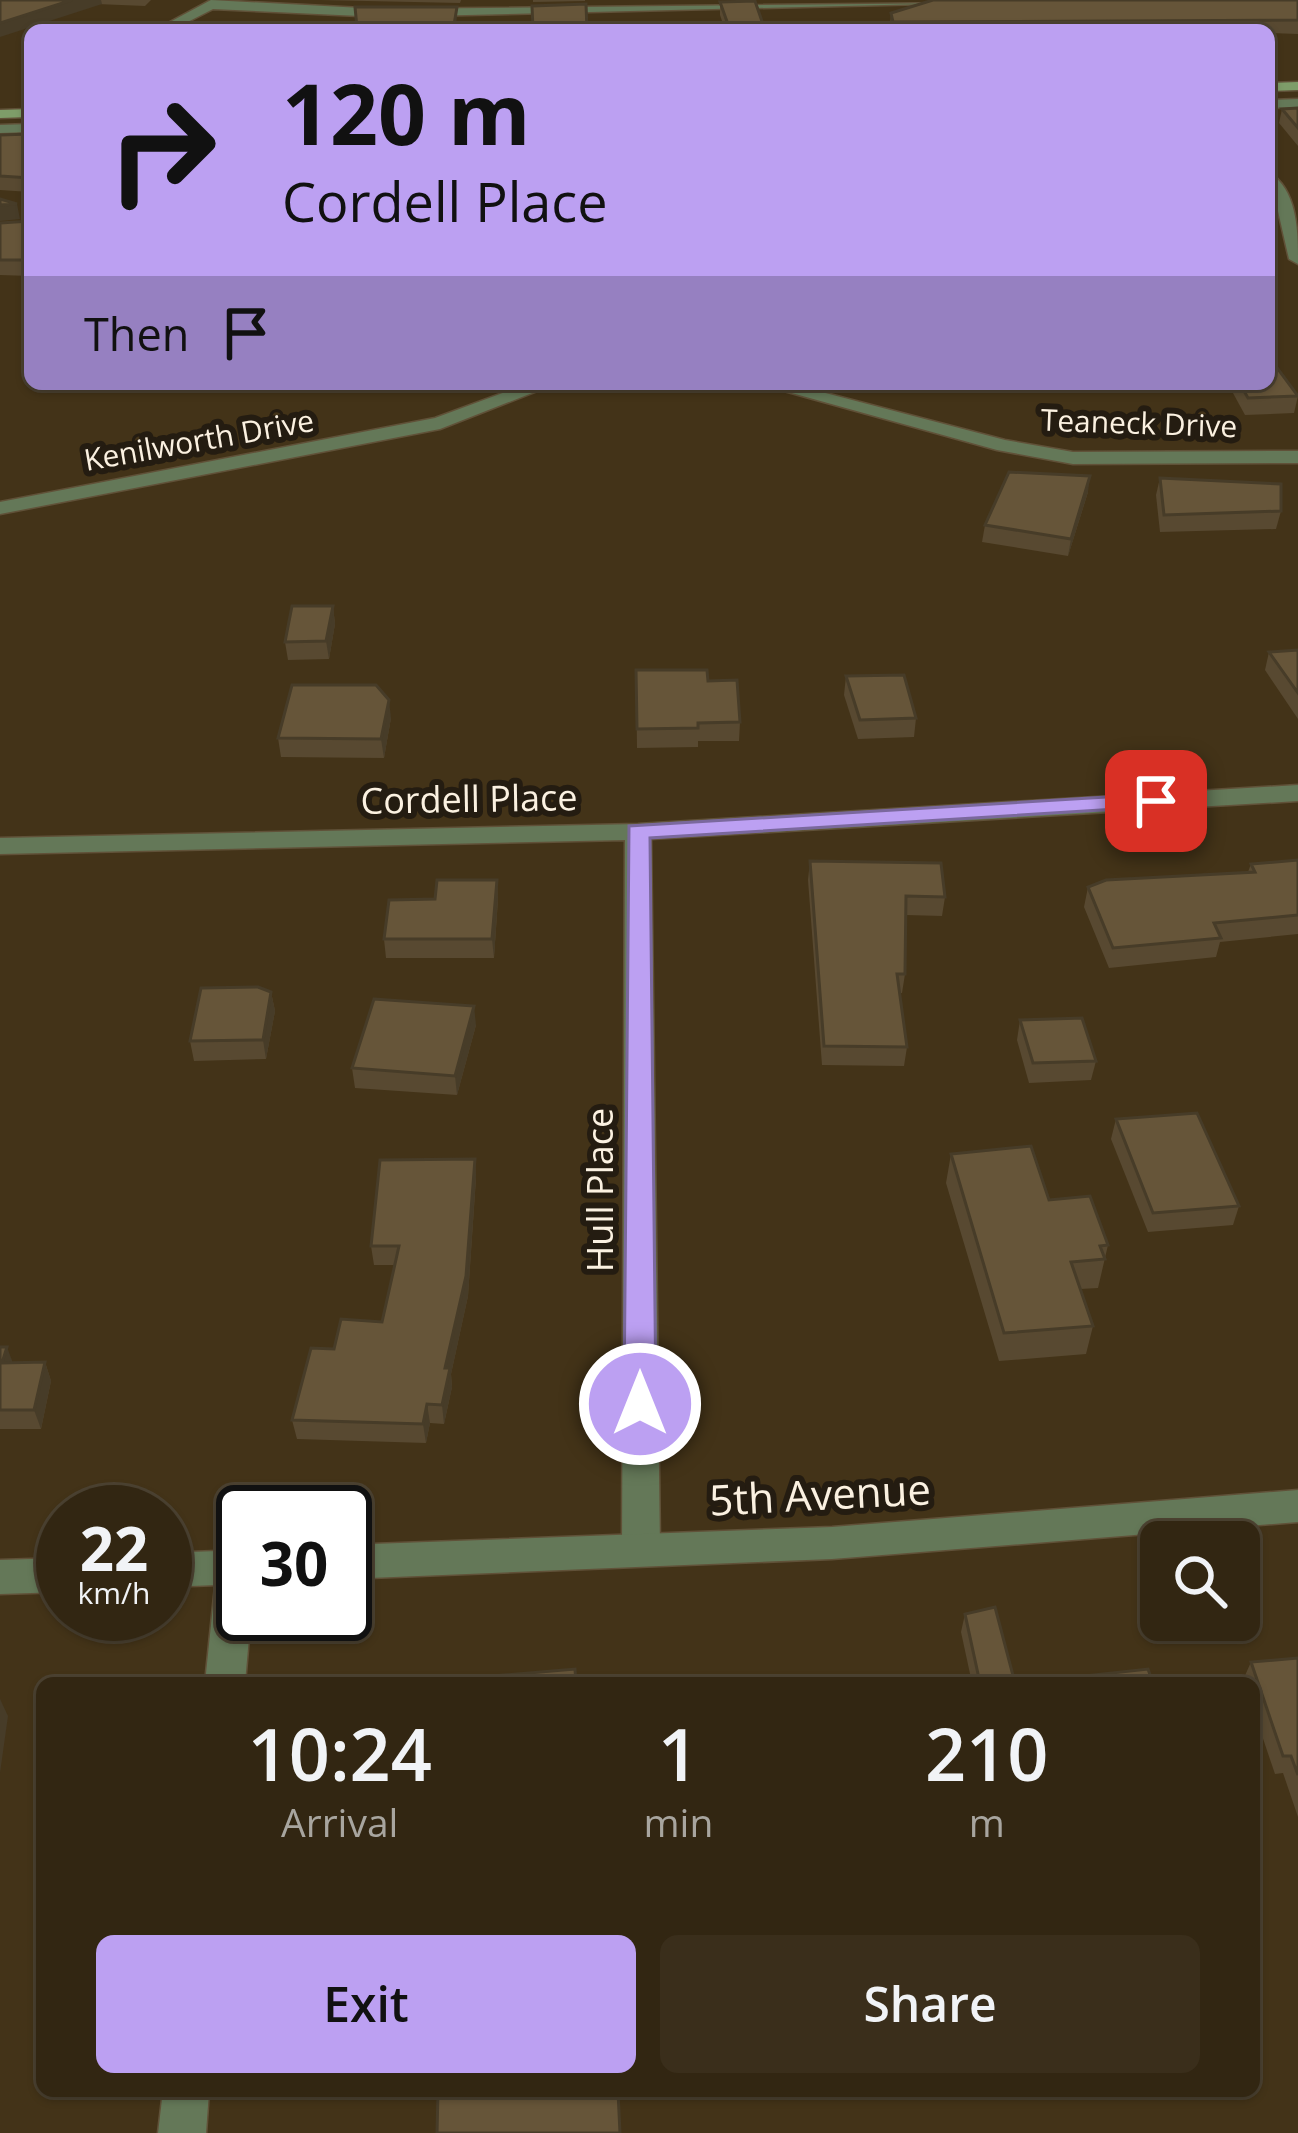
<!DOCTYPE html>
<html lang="en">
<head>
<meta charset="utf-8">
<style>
	:root { --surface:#322612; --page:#3a2e1b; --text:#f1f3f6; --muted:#a8a59f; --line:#4d4332; --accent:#bca0f2 }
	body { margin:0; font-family:"Open Sans",sans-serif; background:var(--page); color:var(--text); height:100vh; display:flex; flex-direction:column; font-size:45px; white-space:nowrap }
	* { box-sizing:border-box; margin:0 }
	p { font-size:39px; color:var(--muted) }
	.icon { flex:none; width:66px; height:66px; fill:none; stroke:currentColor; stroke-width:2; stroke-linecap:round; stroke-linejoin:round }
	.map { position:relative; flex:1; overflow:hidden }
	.panel { position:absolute; left:36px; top:1677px; width:1224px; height:420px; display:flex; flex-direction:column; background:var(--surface); border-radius:18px; box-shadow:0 3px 9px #0004,0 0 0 3px var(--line) }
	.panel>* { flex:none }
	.top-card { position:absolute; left:24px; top:24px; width:1251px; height:366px; border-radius:18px; box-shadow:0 3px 9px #0004,0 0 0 3px var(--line); background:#bca0f2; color:#111; overflow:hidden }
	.buttons { position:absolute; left:1140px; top:1521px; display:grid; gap:24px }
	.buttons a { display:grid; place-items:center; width:120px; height:120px; border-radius:18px; background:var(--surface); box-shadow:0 3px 9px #0004,0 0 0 3px var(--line); font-size:60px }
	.speed { position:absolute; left:36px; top:1485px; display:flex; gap:24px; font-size:60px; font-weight:700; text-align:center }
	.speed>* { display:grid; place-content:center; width:156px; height:156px; border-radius:50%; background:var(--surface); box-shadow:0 3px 9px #0004,0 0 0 3px var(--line); line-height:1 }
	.speed small { font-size:30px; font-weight:400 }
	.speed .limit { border:6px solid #111; border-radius:18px; background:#fff; color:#111 }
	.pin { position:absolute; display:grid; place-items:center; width:102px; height:102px; color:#fff; margin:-51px; border-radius:24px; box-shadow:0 6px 18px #0006 }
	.me { position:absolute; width:132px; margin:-66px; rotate:0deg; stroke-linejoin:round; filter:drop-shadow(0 0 9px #0008) }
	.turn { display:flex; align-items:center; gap:42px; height:252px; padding:0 60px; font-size:54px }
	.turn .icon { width:156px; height:156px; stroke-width:2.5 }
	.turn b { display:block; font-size:84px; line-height:102px }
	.then { display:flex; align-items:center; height:114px; padding:0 60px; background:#0003; gap:24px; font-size:45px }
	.eta { display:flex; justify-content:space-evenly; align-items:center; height:204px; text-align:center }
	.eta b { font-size:72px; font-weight:600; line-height:84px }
	.cta { display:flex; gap:24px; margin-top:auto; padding:24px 60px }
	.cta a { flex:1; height:138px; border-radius:18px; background:var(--accent); color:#111; font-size:48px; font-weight:600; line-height:138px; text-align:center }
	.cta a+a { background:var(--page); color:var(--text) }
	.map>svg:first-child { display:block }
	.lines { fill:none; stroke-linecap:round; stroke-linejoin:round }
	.minor-casing { stroke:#605138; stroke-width:3 }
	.tertiary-casing { stroke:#605138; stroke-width:3 }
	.secondary-casing { stroke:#605138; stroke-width:3 }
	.minor { fill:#647858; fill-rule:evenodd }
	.tertiary { fill:#647858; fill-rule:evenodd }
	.secondary { fill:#7e9d69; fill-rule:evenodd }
	.wall { fill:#584931 }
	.shaded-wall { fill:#473c28 }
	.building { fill:#665539; stroke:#473c28; stroke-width:3 }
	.route { fill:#bca0f2; stroke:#7a689d; stroke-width:3 }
	.labels { text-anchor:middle; stroke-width:12; stroke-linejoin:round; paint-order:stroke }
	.far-street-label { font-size:30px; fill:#fbf1e1; stroke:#241c11 }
	.street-label { font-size:36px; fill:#fbf1e1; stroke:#241c11 }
	.near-street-label { font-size:42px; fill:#fbf1e1; stroke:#241c11 }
</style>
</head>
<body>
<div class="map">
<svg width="1298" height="2133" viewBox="0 0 1298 2133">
	<rect width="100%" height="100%" fill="#433318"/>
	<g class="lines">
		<defs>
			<g id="minor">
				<polygon points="211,0 381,9 967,3 381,17 213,9 172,30 155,30"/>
				<polygon points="1298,99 1298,107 1269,108 1269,100"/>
				<polygon points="30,124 30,132 0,133 0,125"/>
				<path d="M1269,172c29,19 29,60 29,92l-9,-5z"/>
				<polygon points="527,384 555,384 440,429 0,514 0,502 435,418"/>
				<polygon points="759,384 791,384 1005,440 1073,452 1298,451 1298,463 1073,464 997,450"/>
				<polygon points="1298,785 1298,801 651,839 660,1548 654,1560 641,1564 628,1560 622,1548 625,840 0,854 0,838 638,824"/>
				<polygon points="236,1550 243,1553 243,1614 251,1614 245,1683 205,1683 217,1567 223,1555"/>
				<polygon points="163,2091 209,2091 206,2133 158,2133"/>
			</g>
			<g id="tertiary">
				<polygon points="1298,1490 1298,1522 832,1559 345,1579 345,1545 832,1527"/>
				<polygon points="243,1550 243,1584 165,1587 165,1553"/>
				<polygon points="63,1558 63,1592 0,1594 0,1560"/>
			</g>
			<g id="secondary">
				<polygon points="1298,82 1298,90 1269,91 1269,83"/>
				<polygon points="30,109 30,117 0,118 0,110"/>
			</g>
		</defs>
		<!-- minor casing -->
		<use href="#minor" class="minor-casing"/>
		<!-- tertiary casing -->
		<use href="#tertiary" class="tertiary-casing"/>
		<!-- secondary casing -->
		<use href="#secondary" class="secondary-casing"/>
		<!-- minor -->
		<use href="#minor" class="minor"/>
		<!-- tertiary -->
		<use href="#tertiary" class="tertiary"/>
		<!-- secondary -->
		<use href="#secondary" class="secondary"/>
	</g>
	<!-- wall -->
	<g class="wall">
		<polygon points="0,0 151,0 145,6"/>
		<polygon points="319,0 461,0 460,3"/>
		<polygon points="533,0 585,0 585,1 533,2"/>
		<polygon points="1298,0 1298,34 1269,33 1269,30 891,30 890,26 891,13"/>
		<polygon points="720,2 765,30 725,30 720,15"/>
		<polygon points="1298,108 1298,146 1279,123 1282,109"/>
		<polygon points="30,134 30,192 0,190 0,135"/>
		<polygon points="30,221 30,276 0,275 0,223"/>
		<polygon points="1228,384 1269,384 1298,396 1294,413 1245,415"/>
		<polygon points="1160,478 1281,511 1276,529 1160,532 1156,495"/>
		<polygon points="1088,492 1068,556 982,542 985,525"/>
		<polygon points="333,606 335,624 329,659 288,660 285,642"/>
		<polygon points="1298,650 1298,719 1265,670 1269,652"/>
		<polygon points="636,670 708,681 740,722 739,741 698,741 698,747 637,748"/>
		<polygon points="846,676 916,718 914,737 858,739 844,695"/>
		<polygon points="391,718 384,758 281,757 278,738"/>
		<polygon points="1298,860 1298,934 1220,942 1216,957 1109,968 1084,907 1088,887 1248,872 1251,864"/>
		<polygon points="810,861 945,897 942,916 906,915 905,974 902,993 899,993 907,1047 904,1066 822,1065 808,880"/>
		<polygon points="497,880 498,899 494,958 386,958 384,939 435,899"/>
		<polygon points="271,992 275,1011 266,1059 194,1061 190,1041"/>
		<polygon points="1020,1020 1096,1061 1091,1080 1029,1083 1017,1040"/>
		<polygon points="476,1025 457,1095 355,1088 352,1068"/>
		<polygon points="1116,1119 1239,1206 1233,1225 1148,1232 1111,1139"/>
		<polygon points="951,1154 1049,1200 1108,1245 1098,1288 1080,1289 1093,1326 1086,1354 999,1361 946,1183"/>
		<polygon points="475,1159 476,1178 468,1296 451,1374 452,1387 444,1424 430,1423 426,1443 297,1439 292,1420 334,1349 382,1322 395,1265 374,1265 371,1246"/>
		<polygon points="0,1347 13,1363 45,1362 51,1381 41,1429 0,1429"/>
		<polygon points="965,1614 1015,1683 972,1683 961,1632"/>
		<polygon points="1298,1658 1298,1817 1283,1773 1275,1774 1254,1712 1254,1683 1244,1683 1243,1680 1251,1662"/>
	</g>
	<!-- shaded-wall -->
	<g class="shaded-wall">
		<polygon points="72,0 101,0 102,4 0,37 0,23"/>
		<polygon points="457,7 456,30 440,30"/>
		<polygon points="17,204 20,219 0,221 0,205"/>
		<polygon points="1090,476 1088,492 1068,556 1071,539"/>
		<polygon points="333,606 335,624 329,659 326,641"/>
		<polygon points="389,700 391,718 384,758 381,739"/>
		<polygon points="497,880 498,899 494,958 492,939"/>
		<polygon points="271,992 275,1011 266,1059 263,1040"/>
		<polygon points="474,1006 476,1025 457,1095 455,1076"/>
		<polygon points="475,1159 476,1178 468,1296 451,1374 452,1387 444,1424 442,1405 445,1368"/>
		<polygon points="7,1347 14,1366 2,1363"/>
		<polygon points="45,1362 51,1381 41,1429 34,1410"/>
		<polygon points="427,1404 430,1423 426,1443 423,1424"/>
		<polygon points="0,1699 8,1716 0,1773"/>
	</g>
	<!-- building -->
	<g class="building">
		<polygon points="0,0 72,0 0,23"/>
		<polygon points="933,0 1298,0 1298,20 893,22 891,13"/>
		<polygon points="755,1 765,30 730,30 720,2"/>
		<polygon points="586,4 587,30 533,30 532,6"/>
		<polygon points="355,7 457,7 454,25 440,30 357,28"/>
		<polygon points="1298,108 1298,128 1282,109"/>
		<polygon points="30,134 30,178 0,176 0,135"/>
		<polygon points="0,199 17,204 0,205"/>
		<polygon points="30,221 30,260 0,260 0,223"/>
		<polygon points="1269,357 1298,396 1248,398 1240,384 1269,384"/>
		<polygon points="1009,472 1090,476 1071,539 985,525"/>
		<polygon points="1160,478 1281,484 1281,511 1164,515"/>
		<polygon points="292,606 333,606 326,641 285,642"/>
		<polygon points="1298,650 1298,693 1269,652"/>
		<polygon points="636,670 707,670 708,681 737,680 740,722 698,723 698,728 637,729"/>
		<polygon points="904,675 916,718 860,720 846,676"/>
		<polygon points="292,685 376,685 389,700 381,739 278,738"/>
		<polygon points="1298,860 1298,915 1214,923 1221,938 1113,948 1088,887 1106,880 1255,872 1251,864"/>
		<polygon points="810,861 941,863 945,897 906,896 905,974 897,974 907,1047 824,1046"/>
		<polygon points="437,880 497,880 492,939 384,939 389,900 435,899"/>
		<polygon points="258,987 271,992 263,1040 190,1041 201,988"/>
		<polygon points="374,999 474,1006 455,1076 352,1068"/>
		<polygon points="1082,1018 1096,1061 1033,1063 1020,1020"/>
		<polygon points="1197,1113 1239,1206 1153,1213 1116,1119"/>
		<polygon points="1031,1146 1049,1200 1090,1196 1108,1245 1100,1246 1105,1259 1071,1262 1093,1326 1004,1333 951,1154"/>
		<polygon points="475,1159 466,1276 445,1368 450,1368 442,1405 427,1404 423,1424 292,1420 311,1348 334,1349 341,1319 382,1322 399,1246 371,1246 380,1160"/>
		<polygon points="0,1347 7,1347 2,1363 45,1362 34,1410 0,1410"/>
		<polygon points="995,1607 1015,1683 980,1683 965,1614"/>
		<polygon points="1298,1658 1298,1775 1291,1756 1283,1756 1251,1662"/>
		<polygon points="575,1669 576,1683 434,1683 434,1681"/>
		<polygon points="1148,1669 1153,1683 1020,1683"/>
		<polygon points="438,2091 618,2091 620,2133 437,2133"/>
	</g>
	<!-- route -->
	<polygon class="route" points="1156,794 1165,796 1165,806 650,838 656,1404 652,1413 629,1413 624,1404 629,826"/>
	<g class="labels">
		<!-- far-street labels -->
		<g class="far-street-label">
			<text transform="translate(1139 424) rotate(2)" y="10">Teaneck Drive</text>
			<text transform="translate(199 441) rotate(-10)" y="10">Kenilworth Drive</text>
		</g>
		<!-- street labels -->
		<g class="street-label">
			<text transform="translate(469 799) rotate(-1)" y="13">Cordell Place</text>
			<text transform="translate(600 1190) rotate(-90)" y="13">Hull Place</text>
		</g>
		<!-- near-street labels -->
		<g class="near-street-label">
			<text transform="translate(820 1495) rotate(-3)" y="15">5th Avenue</text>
		</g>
	</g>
</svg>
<div class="buttons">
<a><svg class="icon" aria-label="search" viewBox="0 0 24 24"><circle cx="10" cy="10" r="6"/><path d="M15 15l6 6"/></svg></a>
</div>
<div class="speed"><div>22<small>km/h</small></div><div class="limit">30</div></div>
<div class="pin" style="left:1156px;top:801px;background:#d93025"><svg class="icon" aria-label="arrive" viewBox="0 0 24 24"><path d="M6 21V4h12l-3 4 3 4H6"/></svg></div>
<svg class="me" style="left:640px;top:1404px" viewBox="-20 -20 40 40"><circle r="17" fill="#bca0f2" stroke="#fff" stroke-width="3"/><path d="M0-11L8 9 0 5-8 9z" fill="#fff"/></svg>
<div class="top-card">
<div class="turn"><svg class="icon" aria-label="right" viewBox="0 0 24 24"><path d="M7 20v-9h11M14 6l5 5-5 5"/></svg><div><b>120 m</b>Cordell Place</div></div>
<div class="then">Then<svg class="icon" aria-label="arrive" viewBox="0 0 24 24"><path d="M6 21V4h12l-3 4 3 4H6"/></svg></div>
</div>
<section class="panel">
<div class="eta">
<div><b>10:24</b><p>Arrival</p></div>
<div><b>1</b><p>min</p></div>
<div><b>210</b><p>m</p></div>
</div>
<div class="cta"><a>Exit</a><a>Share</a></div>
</section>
</div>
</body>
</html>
